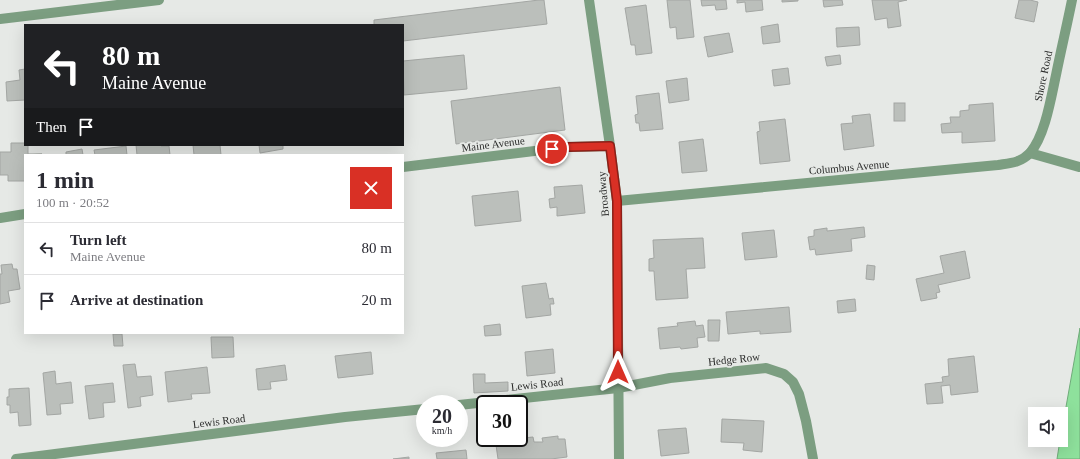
<!DOCTYPE html>
<html lang="en">
<head>
<meta charset="utf-8">
<style>
	:root { --surface:#fff; --page:#f2f2f3; --text:#2b2b33; --muted:#7c7c81; --line:#e1e1e2 }
	body { margin:0; font-family:"Times New Roman",serif; background:var(--page); color:var(--text); height:100vh; display:flex; flex-direction:column; font-size:15px; white-space:nowrap }
	* { box-sizing:border-box; margin:0 }
	p { font-size:13px; color:var(--muted) }
	.icon { flex:none; width:22px; height:22px; fill:none; stroke:currentColor; stroke-width:2; stroke-linecap:round; stroke-linejoin:round }
	.map { position:relative; flex:1; overflow:hidden }
	.details { position:absolute; left:24px; top:154px; width:380px; height:180px; display:flex; flex-direction:column; background:var(--surface); border-radius:0px; box-shadow:0 4px 16px #0002 }
	.details>* { flex:none }
	.top-card { position:absolute; left:24px; top:24px; width:380px; height:122px; border-radius:0px; box-shadow:0 4px 16px #0002; background:#202124; color:#fff; overflow:hidden }
	.tools { position:absolute; left:1028px; top:407px; display:grid; gap:8px }
	.tools a { display:grid; place-items:center; width:40px; height:40px; border-radius:0px; background:var(--surface); box-shadow:0 4px 16px #0002; font-size:20px }
	.speed { position:absolute; left:416px; top:395px; display:flex; gap:8px; font-size:20px; font-weight:700; text-align:center }
	.speed>* { display:grid; place-content:center; width:52px; height:52px; border-radius:50%; background:var(--surface); box-shadow:0 4px 16px #0002; line-height:1 }
	.speed small { font-size:10px; font-weight:400 }
	.speed .limit { border:2px solid #111; border-radius:6px; background:#fff; color:#111 }
	.pin { position:absolute; display:grid; place-items:center; width:34px; height:34px; color:#fff; margin:-17px; border:2px solid #fff; border-radius:50%; box-shadow:0 1px 4px #0007 }
	.me { position:absolute; width:44px; margin:-22px; rotate:0deg; stroke-linejoin:round; filter:drop-shadow(0 0 3px #0008) }
	.turn { display:flex; align-items:center; gap:14px; height:84px; padding:0 12px; font-size:18px }
	.turn .icon { width:52px; height:52px; stroke-width:2.5 }
	.turn b { display:block; font-size:28px; line-height:34px }
	.then { display:flex; align-items:center; height:38px; padding:0 12px; background:#0003; gap:8px; font-size:15px }
	.round { display:grid; place-items:center; flex:none; width:42px; height:42px; border-radius:0px; background:var(--page) }
	.head { display:flex; align-items:center; justify-content:space-between; height:68px; padding:0 12px }
	h1 { font-size:24px; font-weight:700; line-height:30px }
	ul { padding:0; list-style:none }
	li { display:flex; align-items:center; gap:12px; height:52px; padding:0 12px; border-top:1px solid var(--line) }
	li div { flex:1 }
	li b { display:block; font-size:15px }
	li em { font-style:normal }
	.map>svg:first-child { display:block }
	.water { fill:#8ee19c; stroke:#70ab7a }
	.building { fill:#bbbfbb; stroke:#a3a6a3 }
	.lines { fill:none; stroke-linecap:round; stroke-linejoin:round }
	.minor { stroke:#7c9e81; stroke-width:10 }
	.route-casing { stroke:#8d1f18; stroke-width:10 }
	.route { stroke:#d93025; stroke-width:7 }
	.labels { text-anchor:middle; stroke-width:4; stroke-linejoin:round; paint-order:stroke }
	.street-label { font-size:11px; fill:#2b2c2b; stroke:#e6e9e6 }
</style>
</head>
<body>
<div class="map">
<svg width="1080" height="459" viewBox="0 0 1080 459">
	<rect width="100%" height="100%" fill="#e6e9e6"/>
	<!-- water -->
	<polygon class="water" points="1080,328 1080,459 1057,459 1060,440 1061,440 1061,435"/>
	<!-- building -->
	<g class="building">
		<polygon points="539,0 544,0 547,24 403,41 403,25 374,25 374,20"/>
		<polygon points="667,0 690,0 694,37 677,39 676,27 670,28"/>
		<polygon points="701,0 726,0 727,9 716,10 715,5 702,6"/>
		<polygon points="737,0 762,0 763,10 746,12 745,2 737,3"/>
		<polygon points="782,0 798,0 798,1 782,2"/>
		<polygon points="823,0 842,0 843,5 824,7"/>
		<polygon points="872,0 907,0 898,2 901,26 888,28 887,18 875,20"/>
		<polygon points="1019,0 1030,0 1038,2 1034,22 1015,18"/>
		<polygon points="646,5 652,53 636,55 635,45 631,45 625,8"/>
		<polygon points="778,24 780,42 763,44 761,27"/>
		<polygon points="859,27 860,45 837,47 836,28"/>
		<polygon points="729,33 733,52 708,57 704,37"/>
		<polygon points="464,55 467,89 404,95 403,61"/>
		<polygon points="840,55 841,64 827,66 825,57"/>
		<polygon points="788,68 790,84 774,86 772,70"/>
		<polygon points="25,69 25,100 7,101 6,82 20,80 19,70"/>
		<polygon points="687,78 689,100 669,103 666,81"/>
		<polygon points="560,87 565,130 456,144 451,101"/>
		<polygon points="659,93 663,129 640,131 639,123 636,123 635,115 638,114 636,96"/>
		<rect x="894" y="103" width="11" height="18"/>
		<polygon points="993,103 995,141 962,143 962,132 942,133 941,124 951,123 950,117 960,117 960,111 969,110 969,105"/>
		<polygon points="870,114 874,146 844,150 841,124 853,123 852,116"/>
		<polygon points="785,119 790,161 760,164 757,132 760,131 759,122"/>
		<polygon points="703,139 707,171 682,173 679,142"/>
		<polygon points="11,143 25,143 25,145 28,145 28,154 42,154 25,155 25,181 8,181 8,175 0,175 0,152 11,152"/>
		<polygon points="136,145 161,145 161,146 169,146 170,155 137,155"/>
		<polygon points="193,145 220,145 221,155 194,155"/>
		<polygon points="259,145 283,145 283,149 260,153"/>
		<polygon points="126,146 127,155 95,155 94,150"/>
		<polygon points="82,149 83,155 66,155 66,152"/>
		<polygon points="582,185 585,213 557,216 557,207 550,208 549,199 555,198 554,187"/>
		<polygon points="518,191 521,221 475,226 472,196"/>
		<polygon points="864,227 865,237 851,239 852,251 816,255 815,249 810,250 808,237 814,236 814,230 827,228 827,231"/>
		<polygon points="774,230 777,257 745,260 742,233"/>
		<polygon points="703,238 705,268 686,269 688,298 656,300 654,271 649,271 649,259 654,258 653,240"/>
		<polygon points="965,251 970,278 938,285 940,292 936,293 937,298 921,301 916,279 944,273 940,256"/>
		<polygon points="12,264 13,269 17,269 20,289 8,291 10,302 0,304 0,274 2,274 1,265"/>
		<polygon points="867,265 875,266 874,280 866,279"/>
		<polygon points="546,283 549,299 553,298 554,304 550,304 551,315 526,318 522,286"/>
		<polygon points="855,299 856,311 838,313 837,301"/>
		<polygon points="789,307 791,332 760,334 760,331 728,334 726,312"/>
		<polygon points="708,320 720,320 719,341 708,341"/>
		<polygon points="695,321 696,326 703,325 705,337 697,338 698,347 681,349 680,347 660,349 658,328 678,326 677,323"/>
		<polygon points="500,324 501,335 485,336 484,326"/>
		<polygon points="113,334 122,334 123,346 114,346"/>
		<polygon points="211,337 233,337 234,357 212,358"/>
		<polygon points="553,349 555,373 527,376 525,352"/>
		<polygon points="371,352 373,374 338,378 335,356"/>
		<polygon points="974,356 978,392 951,395 950,385 941,386 943,403 927,404 925,384 943,382 942,377 949,376 948,359"/>
		<polygon points="135,364 137,377 151,376 153,395 140,397 141,406 128,408 123,365"/>
		<polygon points="285,365 287,380 270,382 271,389 258,390 256,369"/>
		<polygon points="207,367 210,393 191,394 192,399 168,402 165,372"/>
		<polygon points="55,371 56,384 71,382 73,403 60,404 61,414 47,415 43,373"/>
		<polygon points="473,374 485,374 485,383 508,382 508,391 474,393"/>
		<polygon points="113,383 115,402 103,403 104,417 89,419 85,386"/>
		<polygon points="29,388 31,425 19,426 18,412 10,413 10,405 7,405 7,397 9,397 9,389"/>
		<polygon points="722,419 764,421 762,452 743,450 744,443 721,442"/>
		<polygon points="686,428 689,453 661,456 658,430"/>
		<polygon points="558,436 558,439 565,439 567,457 551,459 498,459 496,445 524,443 523,438 533,437 534,442 543,442 542,438"/>
		<polygon points="466,450 467,459 437,459 436,453"/>
		<polygon points="409,457 409,459 393,459"/>
	</g>
	<g class="lines">
		<!-- minor -->
		<g class="minor">
			<polyline points="589,0 610,146 617,201 619,459"/>
			<polyline points="0,19 159,0"/>
			<path d="M1030,153c15,-17 21,-55 26,-78 5,-25 11,-50 16,-75"/>
			<polyline points="403,167 567,147 610,146"/>
			<path d="M617,201l381,-36c13,-2 22,-2 32,-12l49,14"/>
			<polyline points="0,218 25,214"/>
			<polyline points="459,405 618,388 670,378 766,368 784,374 793,382 799,394 806,421 813,459"/>
			<polyline points="16,459 345,417 425,409"/>
		</g>
	</g>
	<g class="lines">
		<defs>
			<polyline id="route" points="552,149 568,147 610,146 617,201 618,372"/>
		</defs>
		<!-- route casing -->
		<use href="#route" class="route-casing"/>
		<!-- route -->
		<use href="#route" class="route"/>
	</g>
	<g class="labels">
		<!-- street labels -->
		<g class="street-label">
			<text transform="translate(1043 76) rotate(-78)" y="4">Shore Road</text>
			<text transform="translate(493 144) rotate(-7)" y="4">Maine Avenue</text>
			<text transform="translate(849 167) rotate(-5)" y="4">Columbus Avenue</text>
			<text transform="translate(603 194) rotate(-95)" y="4">Broadway</text>
			<text transform="translate(734 359) rotate(-6)" y="4">Hedge Row</text>
			<text transform="translate(537 384) rotate(-6)" y="4">Lewis Road</text>
			<text transform="translate(219 421) rotate(-7)" y="4">Lewis Road</text>
		</g>
	</g>
</svg>
<div class="tools">
<a><svg class="icon" aria-label="sound" viewBox="0 0 24 24"><path d="M4 9h4l5-4v14l-5-4H4zM17 9q2 3 0 6"/></svg></a>
</div>
<div class="speed"><div>20<small>km/h</small></div><div class="limit">30</div></div>
<div class="pin" style="left:552px;top:149px;background:#d93025"><svg class="icon" aria-label="arrive" viewBox="0 0 24 24"><path d="M6 21V4h12l-3 4 3 4H6"/></svg></div>
<svg class="me" style="left:618px;top:372px" viewBox="-20 -20 40 40"><path d="M0-17L14 15 0 8-14 15z" fill="#d93025" stroke="#fff" stroke-width="4"/></svg>
<div class="top-card">
<div class="turn"><svg class="icon" aria-label="left" viewBox="0 0 24 24"><path d="M17 20v-9H6M10 6l-5 5 5 5"/></svg><div><b>80 m</b>Maine Avenue</div></div>
<div class="then">Then<svg class="icon" aria-label="arrive" viewBox="0 0 24 24"><path d="M6 21V4h12l-3 4 3 4H6"/></svg></div>
</div>
<section class="details">
<div class="head"><div><h1>1 min</h1><p>100 m · 20:52</p></div><a class="round" style="background:#d93025;color:#fff"><svg class="icon" aria-label="close" viewBox="0 0 24 24"><path d="M6 6l12 12M18 6L6 18"/></svg></a></div>
<ul>
<li><svg class="icon" aria-label="left" viewBox="0 0 24 24"><path d="M17 20v-9H6M10 6l-5 5 5 5"/></svg><div><b>Turn left</b><p>Maine Avenue</p></div><em>80 m</em></li>
<li><svg class="icon" aria-label="arrive" viewBox="0 0 24 24"><path d="M6 21V4h12l-3 4 3 4H6"/></svg><div><b>Arrive at destination</b></div><em>20 m</em></li>
</ul>
</section>
</div>
</body>
</html>
